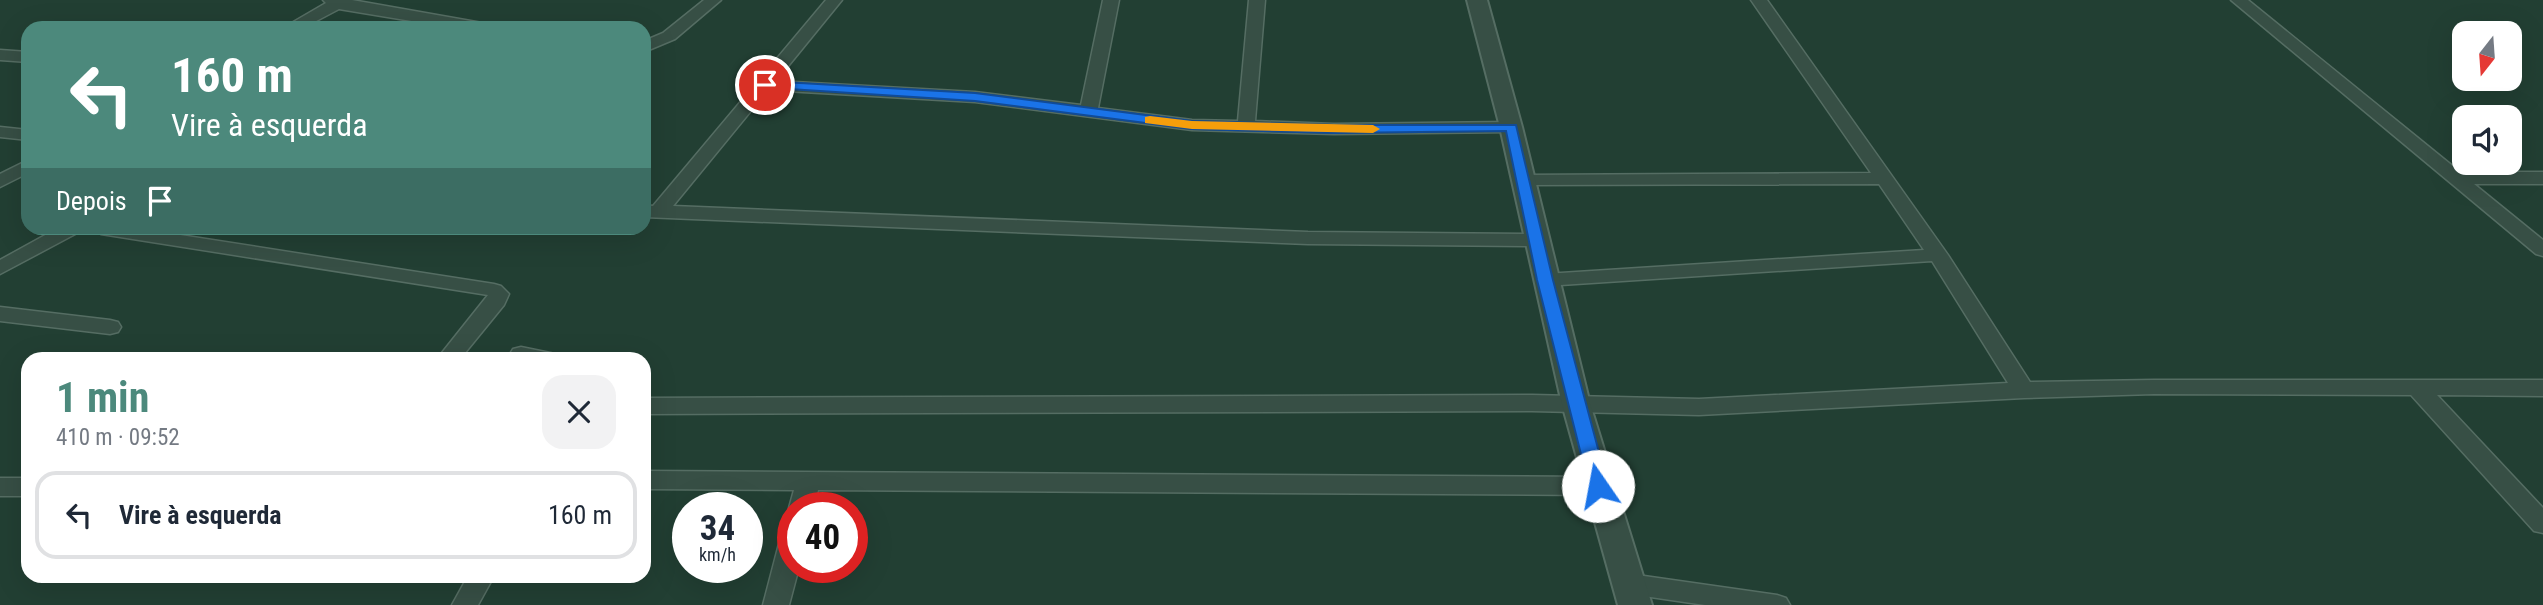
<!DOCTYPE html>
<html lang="pt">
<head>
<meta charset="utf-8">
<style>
	:root { --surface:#fff; --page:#f2f2f3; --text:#1f2937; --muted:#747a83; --line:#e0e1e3; --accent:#4c897c }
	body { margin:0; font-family:"Roboto Condensed",sans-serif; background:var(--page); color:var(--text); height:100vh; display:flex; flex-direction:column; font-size:26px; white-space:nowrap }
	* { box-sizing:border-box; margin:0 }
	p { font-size:23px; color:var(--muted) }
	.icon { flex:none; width:38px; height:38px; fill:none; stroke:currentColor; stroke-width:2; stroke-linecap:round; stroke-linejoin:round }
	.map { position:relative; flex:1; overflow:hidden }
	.details { position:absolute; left:21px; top:352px; width:630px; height:231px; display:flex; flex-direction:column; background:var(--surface); border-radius:21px; box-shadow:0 7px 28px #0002 }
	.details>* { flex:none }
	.banner { position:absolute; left:21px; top:21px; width:630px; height:214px; border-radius:21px; box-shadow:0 7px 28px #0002; background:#4c897c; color:#fff; overflow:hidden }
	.needle { width:46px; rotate:197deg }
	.fabs { position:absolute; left:2452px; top:21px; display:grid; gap:14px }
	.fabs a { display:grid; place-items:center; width:70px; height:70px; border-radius:14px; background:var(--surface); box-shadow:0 7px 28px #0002; font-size:35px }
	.speed { position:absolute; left:672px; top:492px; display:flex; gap:14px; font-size:35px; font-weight:700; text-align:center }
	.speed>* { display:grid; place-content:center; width:91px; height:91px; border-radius:50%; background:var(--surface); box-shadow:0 7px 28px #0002; line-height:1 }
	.speed small { font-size:18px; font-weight:400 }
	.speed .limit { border:10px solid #d22; background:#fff; color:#111 }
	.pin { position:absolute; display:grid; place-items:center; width:60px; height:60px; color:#fff; margin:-30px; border:4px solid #fff; border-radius:50%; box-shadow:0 2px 7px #0007 }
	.me { position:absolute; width:77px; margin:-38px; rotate:348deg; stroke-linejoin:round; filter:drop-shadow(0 0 5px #0008) }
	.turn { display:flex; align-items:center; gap:24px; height:147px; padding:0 35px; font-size:32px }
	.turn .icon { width:91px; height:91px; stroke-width:2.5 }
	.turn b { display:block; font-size:49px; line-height:60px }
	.then { display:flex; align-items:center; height:66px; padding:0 35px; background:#0003; gap:14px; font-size:26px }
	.round { display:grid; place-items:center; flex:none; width:74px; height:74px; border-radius:21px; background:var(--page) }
	.head { display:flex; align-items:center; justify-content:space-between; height:119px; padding:0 35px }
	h1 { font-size:42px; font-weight:700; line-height:52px; color:var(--accent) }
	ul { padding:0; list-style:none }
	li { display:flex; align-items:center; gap:21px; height:88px; margin:0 14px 10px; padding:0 21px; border:4px solid var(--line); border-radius:21px }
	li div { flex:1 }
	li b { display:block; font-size:26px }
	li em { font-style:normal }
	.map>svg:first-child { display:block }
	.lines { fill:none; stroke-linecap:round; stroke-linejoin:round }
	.minor-casing { stroke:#556d63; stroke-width:3 }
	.tertiary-casing { stroke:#556d63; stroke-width:4 }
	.minor { fill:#374f45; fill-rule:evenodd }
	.tertiary { fill:#374f45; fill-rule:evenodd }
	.route { fill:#1a73e8; stroke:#114b97; stroke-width:2 }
	.slow { fill:#f59e0b }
</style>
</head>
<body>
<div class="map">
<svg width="2543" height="605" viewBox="0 0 2543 605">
	<rect width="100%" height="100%" fill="#223f33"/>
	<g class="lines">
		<defs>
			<g id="minor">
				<polygon points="323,0 352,0 482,23 490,28 454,28 339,9 303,28 283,28 326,3"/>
				<polygon points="704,0 721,0 675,39 644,52 644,41 663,33"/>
				<polygon points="826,0 842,0 776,81 975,92 1081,105 1103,0 1119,0 1098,108 1192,120 1238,121 1249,0 1265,0 1255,121 1334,124 1511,122 1520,127 1511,132 1334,134 1192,130 975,102 768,90 673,206 1308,232 1536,234 1543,236 1546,240 1543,244 1536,246 1308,244 644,217 644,205 653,206"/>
				<polygon points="1751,0 1767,0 1948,255 2030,382 2154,380 2543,380 2543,396 2437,395 2543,508 2543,533 2534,531 2411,395 2154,394 2024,398 1699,415 1532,411 644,414 644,398 1532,395 1699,399 2008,383 1932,261 1545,286 1538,284 1535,280 1538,276 1545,274 1924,250 1879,184 1516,185 1514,181 1523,175 1871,173"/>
				<polygon points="2231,0 2248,0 2460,172 2543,172 2543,184 2474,184 2543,240 2543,256 2536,254"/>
				<polygon points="0,50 28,52 28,62 0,60"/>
				<polygon points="0,127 28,130 28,140 0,137"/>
				<polygon points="28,160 28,173 0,187 0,174"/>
				<polygon points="58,228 82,228 79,232 0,274 0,260"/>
				<polygon points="91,228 135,228 494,284 501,286 509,294 504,305 460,359 437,359 488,295 101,234"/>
				<polygon points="0,307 110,320 118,322 121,327 118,332 110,334 0,321"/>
				<polygon points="521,347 555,354 558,359 513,359 510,354 513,349"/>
				<polygon points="644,471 1598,477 1607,480 1610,486 1607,492 1598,495 818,490 814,508 793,508 793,515 789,508 794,490 644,489"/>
				<rect x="0" y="478" width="28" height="18"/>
				<polygon points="793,531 793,567 799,567 789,605 763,605 780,540 784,533"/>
				<polygon points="1630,574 1777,595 1786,598 1790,605 1705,605 1630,594 1621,591 1617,584 1621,577"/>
				<polygon points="468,576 494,576 478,605 452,605"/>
			</g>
			<polygon id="tertiary" points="1467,0 1487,0 1522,127 1590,404 1652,605 1618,605 1562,404 1500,127"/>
		</defs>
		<!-- minor casing -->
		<use href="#minor" class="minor-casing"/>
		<!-- tertiary casing -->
		<use href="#tertiary" class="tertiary-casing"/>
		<!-- minor -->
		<use href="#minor" class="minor"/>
		<!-- tertiary -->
		<use href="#tertiary" class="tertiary"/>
	</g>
	<!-- route -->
	<polygon class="route" points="765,81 975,93 1192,121 1334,125 1516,125 1553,280 1608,486 1605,491 1592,491 1589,486 1537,280 1506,131 1334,133 1192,129 975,101 760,87 760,82"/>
	<!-- slow -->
	<polygon class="slow" points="1150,116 1192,121 1373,125 1380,129 1373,133 1192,129 1145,123 1145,117"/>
</svg>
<div class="fabs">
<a><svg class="needle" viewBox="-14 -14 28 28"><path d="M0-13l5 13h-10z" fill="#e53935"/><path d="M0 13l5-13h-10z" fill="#747a83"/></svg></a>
<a><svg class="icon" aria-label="sound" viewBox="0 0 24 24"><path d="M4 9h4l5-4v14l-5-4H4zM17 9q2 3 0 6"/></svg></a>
</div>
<div class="speed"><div>34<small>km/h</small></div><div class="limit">40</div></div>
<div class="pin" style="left:765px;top:85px;background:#d93025"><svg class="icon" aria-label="arrive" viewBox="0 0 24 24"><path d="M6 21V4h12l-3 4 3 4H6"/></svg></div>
<svg class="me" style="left:1598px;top:486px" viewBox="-20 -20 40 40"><circle r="19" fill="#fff"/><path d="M0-13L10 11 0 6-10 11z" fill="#1a73e8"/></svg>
<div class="banner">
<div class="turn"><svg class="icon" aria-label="left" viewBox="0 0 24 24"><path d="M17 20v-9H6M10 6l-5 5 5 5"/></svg><div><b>160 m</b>Vire à esquerda</div></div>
<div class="then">Depois<svg class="icon" aria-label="arrive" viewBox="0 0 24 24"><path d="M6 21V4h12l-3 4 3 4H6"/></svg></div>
</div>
<section class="details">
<div class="head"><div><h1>1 min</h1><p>410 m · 09:52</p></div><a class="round"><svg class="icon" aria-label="close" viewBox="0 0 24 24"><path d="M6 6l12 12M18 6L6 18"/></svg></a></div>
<ul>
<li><svg class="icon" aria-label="left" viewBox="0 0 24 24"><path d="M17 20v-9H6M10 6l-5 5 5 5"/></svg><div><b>Vire à esquerda</b></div><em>160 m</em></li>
</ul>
</section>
</div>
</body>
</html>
